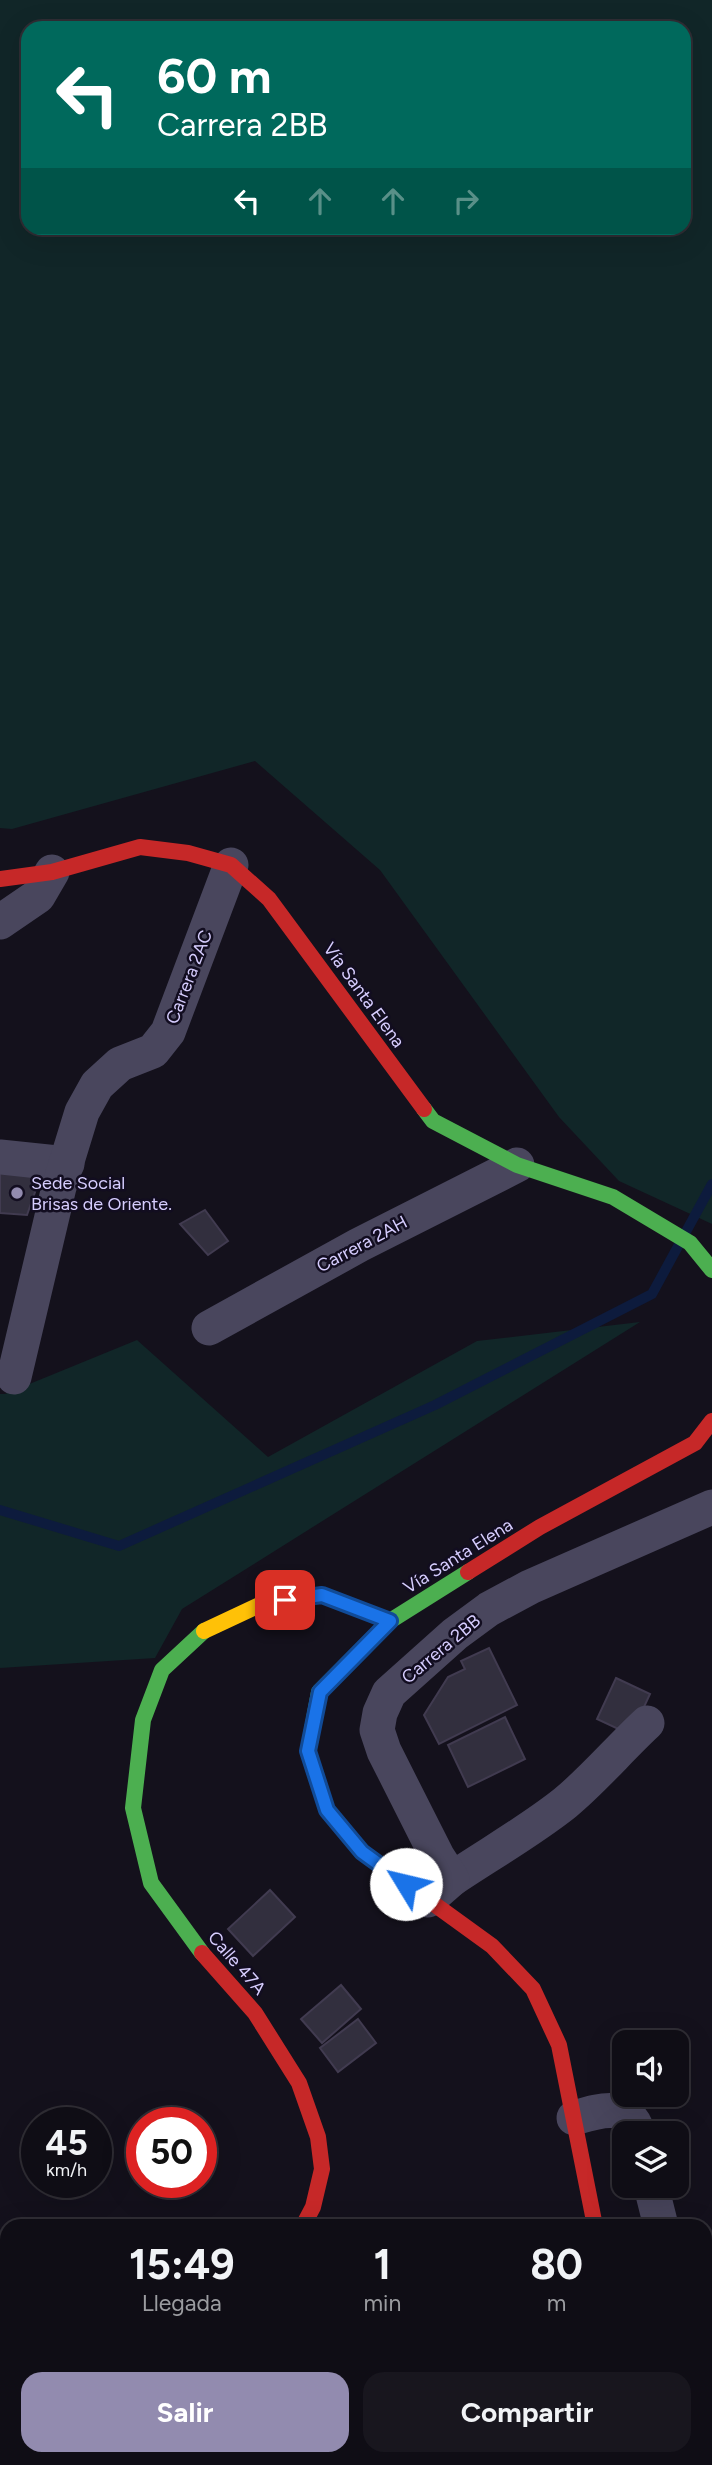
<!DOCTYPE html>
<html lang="es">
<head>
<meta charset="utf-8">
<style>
	:root { --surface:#0f0d15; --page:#18161e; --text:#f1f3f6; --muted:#9b9ca0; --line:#2f2d34; --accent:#928baf }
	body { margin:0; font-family:Figtree,sans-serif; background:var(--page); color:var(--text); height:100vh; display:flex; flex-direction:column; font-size:26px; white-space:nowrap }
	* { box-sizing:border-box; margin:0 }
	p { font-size:23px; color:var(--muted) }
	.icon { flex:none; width:38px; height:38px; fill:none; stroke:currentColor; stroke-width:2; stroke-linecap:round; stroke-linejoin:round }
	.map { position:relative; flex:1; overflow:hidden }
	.side { position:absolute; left:0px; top:2219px; width:712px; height:247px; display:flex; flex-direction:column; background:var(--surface); border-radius:21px 21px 0 0; box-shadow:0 7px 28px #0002,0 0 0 2px var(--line) }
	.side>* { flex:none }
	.top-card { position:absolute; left:21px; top:21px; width:670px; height:214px; border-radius:21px; box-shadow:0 7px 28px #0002,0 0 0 2px var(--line); background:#00695c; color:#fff; overflow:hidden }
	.buttons { position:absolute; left:612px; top:2030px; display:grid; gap:14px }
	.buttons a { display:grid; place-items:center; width:77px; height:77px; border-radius:14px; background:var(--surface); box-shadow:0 7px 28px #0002,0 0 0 2px var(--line); font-size:35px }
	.speed { position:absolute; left:21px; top:2107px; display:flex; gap:14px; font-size:35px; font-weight:700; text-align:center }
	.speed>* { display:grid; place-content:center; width:91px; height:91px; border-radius:50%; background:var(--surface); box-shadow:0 7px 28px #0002,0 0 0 2px var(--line); line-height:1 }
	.speed small { font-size:18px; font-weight:400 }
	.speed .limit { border:10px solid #d22; background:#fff; color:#111 }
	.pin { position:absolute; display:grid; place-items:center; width:60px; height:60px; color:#fff; margin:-30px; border-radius:14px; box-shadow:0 4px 10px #0006 }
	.me { position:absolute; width:77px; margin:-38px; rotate:306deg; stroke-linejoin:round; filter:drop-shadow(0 0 5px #0008) }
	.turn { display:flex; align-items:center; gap:24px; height:147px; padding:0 21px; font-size:32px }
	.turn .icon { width:91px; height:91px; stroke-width:2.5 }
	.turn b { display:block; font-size:49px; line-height:60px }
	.lanes { display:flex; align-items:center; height:66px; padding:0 21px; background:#0003; justify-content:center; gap:35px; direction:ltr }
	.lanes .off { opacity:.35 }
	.eta { display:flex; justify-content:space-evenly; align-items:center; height:119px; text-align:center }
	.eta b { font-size:42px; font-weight:700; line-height:49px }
	.action { display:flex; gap:14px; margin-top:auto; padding:14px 21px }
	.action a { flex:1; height:80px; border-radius:21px; background:var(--accent); color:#fff; font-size:28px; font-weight:700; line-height:80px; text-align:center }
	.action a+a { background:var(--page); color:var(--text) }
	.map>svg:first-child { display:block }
	.green { fill:#112628; fill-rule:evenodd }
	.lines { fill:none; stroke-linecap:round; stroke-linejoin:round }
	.stream { stroke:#0d1b3d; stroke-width:10 }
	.building { fill:#322f3e; stroke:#413b50; stroke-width:2 }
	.street { stroke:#49465d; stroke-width:35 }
	.fast { stroke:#4caf50; stroke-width:16 }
	.slow { stroke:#ffc107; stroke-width:16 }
	.jam { stroke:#c62828; stroke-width:16 }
	.route-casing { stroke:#114b97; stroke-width:18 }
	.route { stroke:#1a73e8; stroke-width:12 }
	.poi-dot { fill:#928baf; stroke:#120d20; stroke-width:2.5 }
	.labels { text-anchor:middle; stroke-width:5; stroke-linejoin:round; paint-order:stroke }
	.street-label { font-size:18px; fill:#d6cdfe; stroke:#120d20 }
	.poi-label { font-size:18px; fill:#d6cdfe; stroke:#120d20; text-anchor:start }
</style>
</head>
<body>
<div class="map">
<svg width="712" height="2465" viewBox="0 0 712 2465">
	<rect width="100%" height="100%" fill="#14111c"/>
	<!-- green -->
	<g class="green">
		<path d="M0,0h712v1224l-93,-43 -60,-64 -179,-247 -125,-109 -243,68 -12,-1zM28,28h656v200h-656z"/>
		<polygon points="640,1322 182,1609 155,1658 0,1668 0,1394 5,1394 137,1340 268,1457 477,1341"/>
	</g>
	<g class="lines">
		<!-- stream -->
		<polyline class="stream" points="0,1510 119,1546 435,1405 652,1294 712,1184"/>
	</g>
	<!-- building -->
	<g class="building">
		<polygon points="0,1167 42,1172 27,1215 0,1213"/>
		<polygon points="205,1210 228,1241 208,1255 180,1224"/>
		<polygon points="489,1648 517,1705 439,1744 424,1715 448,1677 465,1669 461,1661"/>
		<polygon points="616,1678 650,1694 631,1735 597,1719"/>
		<polygon points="505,1717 525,1759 468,1787 448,1745"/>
		<polygon points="270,1890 295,1917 253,1956 228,1929"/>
		<polygon points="341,1985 361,2009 322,2043 301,2019"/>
		<polygon points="358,2019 376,2043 338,2072 320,2048"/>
		<polygon points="7,2433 7,2459 19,2459 8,2461 9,2465 0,2465 0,2434"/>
	</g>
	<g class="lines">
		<!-- street -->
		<g class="street">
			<polyline points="0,922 38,896 52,872"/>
			<polyline points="0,1157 67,1164"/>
			<polyline points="209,1328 359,1245 517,1165"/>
			<polyline points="14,1377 59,1187 82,1112 97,1085 120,1064 153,1051 168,1032 231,865"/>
			<path d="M452,1879c37,-25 78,-48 113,-76 29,-24 54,-54 82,-80"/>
			<polyline points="428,1900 452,1879 437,1856 384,1751 377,1730 380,1713 389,1693 455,1634 489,1609 530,1587 712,1507"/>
			<path d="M574,2118c24,-7 55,-18 64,15"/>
			<polyline points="651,2186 661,2226"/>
			<polyline points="705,2400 712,2422"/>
		</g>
		<!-- fast -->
		<g class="fast">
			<polyline points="424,1109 433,1121 517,1165 613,1197 690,1243 712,1270"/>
			<polyline points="394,1875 362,1852 327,1810 308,1751 319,1692 390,1621 468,1572"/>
			<polyline points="202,1953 151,1883 133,1808 143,1720 162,1670 204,1631"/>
		</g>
		<!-- slow -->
		<g class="slow">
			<polyline points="204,1631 266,1602 322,1595 390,1621"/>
			<polyline points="604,2465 608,2459"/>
		</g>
		<!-- jam -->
		<g class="jam">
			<polyline points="0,879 52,872 140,847 188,853 231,865 269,899 424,1109"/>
			<polyline points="468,1572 540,1527 695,1443 712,1421"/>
			<polyline points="394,1875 492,1946 533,1989 559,2045 595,2226"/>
			<polyline points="202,1953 255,2013 299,2083 318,2137 322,2169 313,2207 303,2226"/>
			<polyline points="179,2459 184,2465"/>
			<polyline points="385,2459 386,2465"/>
		</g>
	</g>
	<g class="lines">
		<defs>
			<polyline id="route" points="285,1600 322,1595 390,1621 320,1692 308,1751 327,1810 362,1852 406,1884"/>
		</defs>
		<!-- route casing -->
		<use href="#route" class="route-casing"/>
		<!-- route -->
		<use href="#route" class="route"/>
	</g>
	<!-- markers -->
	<circle class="poi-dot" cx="17" cy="1193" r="7"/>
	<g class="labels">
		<!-- street labels -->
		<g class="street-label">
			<text transform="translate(189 977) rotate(-69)" y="6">Carrera 2AC</text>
			<text transform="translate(364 995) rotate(54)" y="6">Vía Santa Elena</text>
			<text transform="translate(362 1244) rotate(-28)" y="6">Carrera 2AH</text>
			<text transform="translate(458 1556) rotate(-32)" y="6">Vía Santa Elena</text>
			<text transform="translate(441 1649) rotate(-40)" y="6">Carrera 2BB</text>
			<text transform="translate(237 1963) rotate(49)" y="6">Calle 47A</text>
		</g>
		<!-- poi labels -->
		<g class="poi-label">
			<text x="31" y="1189">Sede Social<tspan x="31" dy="21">Brisas de Oriente.</tspan></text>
		</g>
	</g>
</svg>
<div class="buttons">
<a><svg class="icon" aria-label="sound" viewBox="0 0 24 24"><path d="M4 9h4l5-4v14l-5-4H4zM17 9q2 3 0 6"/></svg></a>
<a><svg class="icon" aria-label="layers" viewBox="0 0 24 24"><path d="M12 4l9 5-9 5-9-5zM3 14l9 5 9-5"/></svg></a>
</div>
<div class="speed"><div>45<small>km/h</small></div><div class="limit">50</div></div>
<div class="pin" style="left:285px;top:1600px;background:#d93025"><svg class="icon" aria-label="arrive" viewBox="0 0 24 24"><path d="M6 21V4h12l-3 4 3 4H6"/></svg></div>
<svg class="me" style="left:406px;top:1884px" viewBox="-20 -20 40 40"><circle r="19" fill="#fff"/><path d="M0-13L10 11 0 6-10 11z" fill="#1a73e8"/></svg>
<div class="top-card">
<div class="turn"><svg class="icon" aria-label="left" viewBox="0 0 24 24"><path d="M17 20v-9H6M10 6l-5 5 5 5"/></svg><div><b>60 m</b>Carrera 2BB</div></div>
<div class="lanes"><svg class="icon" aria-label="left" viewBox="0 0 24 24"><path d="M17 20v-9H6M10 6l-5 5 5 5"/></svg><svg class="icon off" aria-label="ahead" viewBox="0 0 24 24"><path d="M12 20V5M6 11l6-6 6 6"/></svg><svg class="icon off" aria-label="ahead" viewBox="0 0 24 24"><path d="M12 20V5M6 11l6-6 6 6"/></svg><svg class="icon off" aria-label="right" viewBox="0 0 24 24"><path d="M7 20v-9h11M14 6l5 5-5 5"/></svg></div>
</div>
<section class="side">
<div class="eta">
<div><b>15:49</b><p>Llegada</p></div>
<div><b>1</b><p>min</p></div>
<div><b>80</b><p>m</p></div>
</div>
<div class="action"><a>Salir</a><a>Compartir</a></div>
</section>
</div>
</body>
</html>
